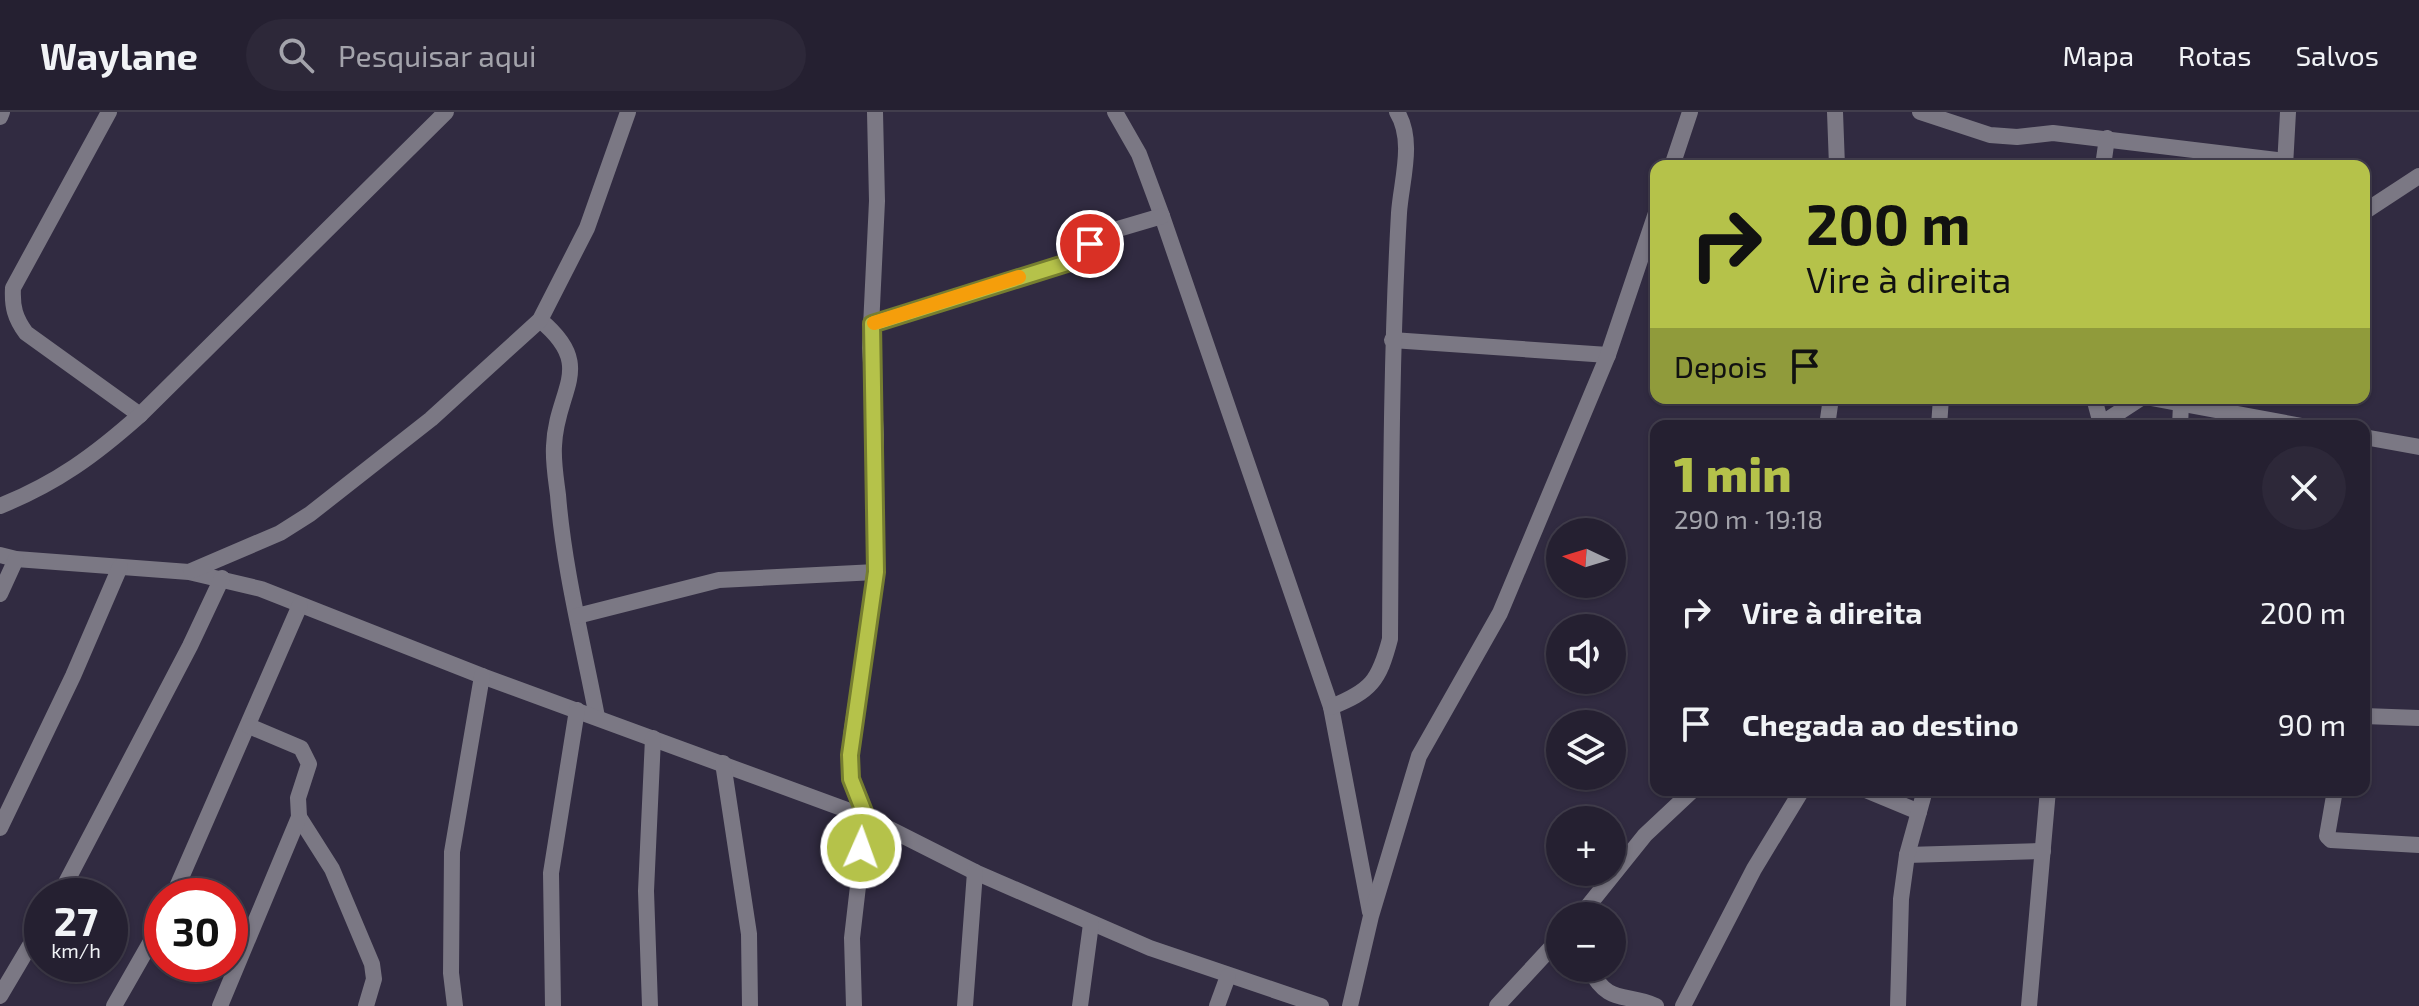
<!DOCTYPE html>
<html lang="pt">
<head>
<meta charset="utf-8">
<style>
	:root { --surface:#252031; --page:#2d2839; --text:#f1f3f6; --muted:#a3a3ab; --line:#423e4d; --accent:#b5c24a }
	body { margin:0; font-family:"Exo 2",sans-serif; background:var(--page); color:var(--text); height:100vh; display:flex; flex-direction:column; font-size:30px; white-space:nowrap }
	* { box-sizing:border-box; margin:0 }
	p { font-size:26px; color:var(--muted) }
	.icon { flex:none; width:44px; height:44px; fill:none; stroke:currentColor; stroke-width:2; stroke-linecap:round; stroke-linejoin:round }
	.map { position:relative; flex:1; overflow:hidden }
	.panel { position:absolute; left:1650px; top:308px; width:720px; height:376px; display:flex; flex-direction:column; background:var(--surface); border-radius:16px; box-shadow:0 2px 6px #0004,0 0 0 2px var(--line) }
	.panel>* { flex:none }
	.hud { position:absolute; left:1650px; top:48px; width:720px; height:244px; border-radius:16px; box-shadow:0 2px 6px #0004,0 0 0 2px var(--line); background:#b5c24a; color:#111; overflow:hidden }
	.needle { width:52px; rotate:274deg }
	.fabs { position:absolute; left:1546px; top:406px; display:grid; gap:16px }
	.fabs a { display:grid; place-items:center; width:80px; height:80px; border-radius:50%; background:var(--surface); box-shadow:0 2px 6px #0004,0 0 0 2px var(--line); font-size:40px }
	.speed { position:absolute; left:24px; top:766px; display:flex; gap:16px; font-size:40px; font-weight:700; text-align:center }
	.speed>* { display:grid; place-content:center; width:104px; height:104px; border-radius:50%; background:var(--surface); box-shadow:0 2px 6px #0004,0 0 0 2px var(--line); line-height:1 }
	.speed small { font-size:20px; font-weight:400 }
	.speed .limit { border:12px solid #d22; background:#fff; color:#111 }
	.pin { position:absolute; display:grid; place-items:center; width:68px; height:68px; color:#fff; margin:-34px; border:4px solid #fff; border-radius:50%; box-shadow:0 2px 8px #0007 }
	.me { position:absolute; width:88px; margin:-44px; rotate:2deg; stroke-linejoin:round; filter:drop-shadow(0 0 6px #0008) }
	.turn { display:flex; align-items:center; gap:28px; height:168px; padding:0 24px; font-size:36px }
	.turn .icon { width:104px; height:104px; stroke-width:2.5 }
	.turn b { display:block; font-size:56px; line-height:68px }
	.then { display:flex; align-items:center; height:76px; padding:0 24px; background:#0003; gap:16px; font-size:30px }
	.round { display:grid; place-items:center; flex:none; width:84px; height:84px; border-radius:42px; background:var(--page) }
	.summary { display:flex; align-items:center; justify-content:space-between; height:136px; padding:0 24px }
	h1 { font-size:48px; font-weight:800; line-height:60px; color:var(--accent) }
	ul { padding:0; list-style:none }
	li { display:flex; align-items:center; gap:24px; height:112px; padding:0 24px }
	li div { flex:1 }
	li b { display:block; font-size:30px }
	li em { font-style:normal }
	header { display:flex; align-items:center; gap:48px; box-sizing:border-box; height:112px; padding:0 40px; background:var(--surface); border-bottom:2px solid var(--line) }
	header strong { font-size:38px }
	nav { display:flex; gap:44px; margin-inline-start:auto; font-size:28px }
	.search { width:560px; height:72px; background:var(--page); display:flex; align-items:center; gap:20px; box-sizing:border-box; padding:0 28px; border-radius:44px; color:var(--muted); font-size:30px }
	.map>svg:first-child { display:block }
	.lines { fill:none; stroke-linecap:round; stroke-linejoin:round }
	.street { stroke:#7b7884; stroke-width:16 }
	.route-casing { stroke:#767e30; stroke-width:20 }
	.route { stroke:#b5c24a; stroke-width:14 }
	.slow { stroke:#f59e0b; stroke-width:14 }
</style>
</head>
<body>
<header>
<strong>Waylane</strong>
<div class="search"><svg class="icon" aria-label="search" viewBox="0 0 24 24"><circle cx="10" cy="10" r="6"/><path d="M15 15l6 6"/></svg>Pesquisar aqui</div>
<nav><a>Mapa</a><a>Rotas</a><a>Salvos</a></nav>
</header>
<div class="map">
<svg width="2419" height="894" viewBox="0 0 2419 894">
	<rect width="100%" height="100%" fill="#312b41"/>
	<g class="lines">
		<!-- street -->
		<g class="street">
			<path d="M109,0l-96,176c-1,19 2,30 13,45l114,82"/>
			<polyline points="1115,0 1139,42 1162,104 1331,595 1370,800"/>
			<polyline points="1835,0 1837,54"/>
			<polyline points="1920,0 1990,23 2017,25 2053,21 2285,49"/>
			<polyline points="0,5 2,0"/>
			<polyline points="1672,54 1690,0"/>
			<polyline points="2103,54 2107,26"/>
			<polyline points="2285,54 2288,0"/>
			<polyline points="2364,100 2419,64"/>
			<path d="M540,208c57,47 16,69 14,126 -1,16 2,33 4,49 6,75 25,148 39,222"/>
			<polyline points="872,212 1067,151 1101,122 1162,104"/>
			<polyline points="1392,228 1608,243"/>
			<polyline points="2094,286 2101,312"/>
			<polyline points="2151,286 2302,314"/>
			<polyline points="1827,314 1831,286"/>
			<polyline points="1939,314 1941,286"/>
			<polyline points="2098,314 2141,286"/>
			<polyline points="2180,314 2181,292"/>
			<polyline points="2364,325 2419,335"/>
			<path d="M0,394c57,-23 95,-51 140,-91l306,-303"/>
			<polyline points="0,443 16,447 189,460 261,477 482,564 866,705 975,760 1150,836 1321,894"/>
			<polyline points="191,459 280,421 310,402 431,307 540,208 587,116 628,0"/>
			<polyline points="0,482 16,447"/>
			<polyline points="577,504 719,468 876,460"/>
			<path d="M1331,595c40,-16 48,-26 59,-68 1,-142 1,-284 9,-426 2,-31 16,-72 -2,-101"/>
			<polyline points="2364,604 2419,606"/>
			<polyline points="723,651 749,822 750,894"/>
			<polyline points="1866,678 1919,700"/>
			<polyline points="2335,678 2327,724 2331,728 2419,733"/>
			<polyline points="299,705 332,757 372,852 374,867 366,894"/>
			<polyline points="0,716 73,564 120,455"/>
			<polyline points="1907,743 2043,739"/>
			<polyline points="59,784 190,534 222,466"/>
			<polyline points="173,784 300,493"/>
			<polyline points="1580,804 1645,723 1693,678"/>
			<path d="M1589,856c20,38 35,24 67,38"/>
			<polyline points="0,884 42,813"/>
			<polyline points="114,894 162,810"/>
			<polyline points="220,894 299,705 298,686 309,652 301,636 249,614"/>
			<polyline points="455,894 451,861 452,740 482,564"/>
			<polyline points="553,894 551,761 577,598"/>
			<polyline points="650,894 646,779 653,626"/>
			<polyline points="854,894 852,826 866,705 851,667 851,624 876,460 876,323 870,236 877,89 875,0"/>
			<polyline points="965,894 975,760"/>
			<polyline points="1080,894 1091,812"/>
			<polyline points="1217,894 1228,864"/>
			<polyline points="1350,894 1371,804 1419,644 1500,501 1608,243 1656,101"/>
			<polyline points="1497,894 1560,826"/>
			<polyline points="1683,894 1754,757 1802,678"/>
			<polyline points="1898,894 1901,787 1907,743 1925,678"/>
			<polyline points="2029,894 2048,678"/>
		</g>
	</g>
	<g class="lines">
		<defs>
			<polyline id="route" points="861,736 866,705 851,667 850,643 876,460 872,212 1067,151 1090,132"/>
		</defs>
		<!-- route casing -->
		<use href="#route" class="route-casing"/>
		<!-- route -->
		<use href="#route" class="route"/>
		<!-- slow -->
		<polyline class="slow" points="874,211 1019,165"/>
	</g>
</svg>
<div class="fabs">
<a><svg class="needle" viewBox="-14 -14 28 28"><path d="M0-13l5 13h-10z" fill="#e53935"/><path d="M0 13l5-13h-10z" fill="#a3a3ab"/></svg></a>
<a><svg class="icon" aria-label="sound" viewBox="0 0 24 24"><path d="M4 9h4l5-4v14l-5-4H4zM17 9q2 3 0 6"/></svg></a>
<a><svg class="icon" aria-label="layers" viewBox="0 0 24 24"><path d="M12 4l9 5-9 5-9-5zM3 14l9 5 9-5"/></svg></a>
<a>+</a>
<a>−</a>
</div>
<div class="speed"><div>27<small>km/h</small></div><div class="limit">30</div></div>
<div class="pin" style="left:1090px;top:132px;background:#d93025"><svg class="icon" aria-label="arrive" viewBox="0 0 24 24"><path d="M6 21V4h12l-3 4 3 4H6"/></svg></div>
<svg class="me" style="left:861px;top:736px" viewBox="-20 -20 40 40"><circle r="17" fill="#b5c24a" stroke="#fff" stroke-width="3"/><path d="M0-11L8 9 0 5-8 9z" fill="#fff"/></svg>
<div class="hud">
<div class="turn"><svg class="icon" aria-label="right" viewBox="0 0 24 24"><path d="M7 20v-9h11M14 6l5 5-5 5"/></svg><div><b>200 m</b>Vire à direita</div></div>
<div class="then">Depois<svg class="icon" aria-label="arrive" viewBox="0 0 24 24"><path d="M6 21V4h12l-3 4 3 4H6"/></svg></div>
</div>
<section class="panel">
<div class="summary"><div><h1>1 min</h1><p>290 m · 19:18</p></div><a class="round"><svg class="icon" aria-label="close" viewBox="0 0 24 24"><path d="M6 6l12 12M18 6L6 18"/></svg></a></div>
<ul>
<li><svg class="icon" aria-label="right" viewBox="0 0 24 24"><path d="M7 20v-9h11M14 6l5 5-5 5"/></svg><div><b>Vire à direita</b></div><em>200 m</em></li>
<li><svg class="icon" aria-label="arrive" viewBox="0 0 24 24"><path d="M6 21V4h12l-3 4 3 4H6"/></svg><div><b>Chegada ao destino</b></div><em>90 m</em></li>
</ul>
</section>
</div>
</body>
</html>
